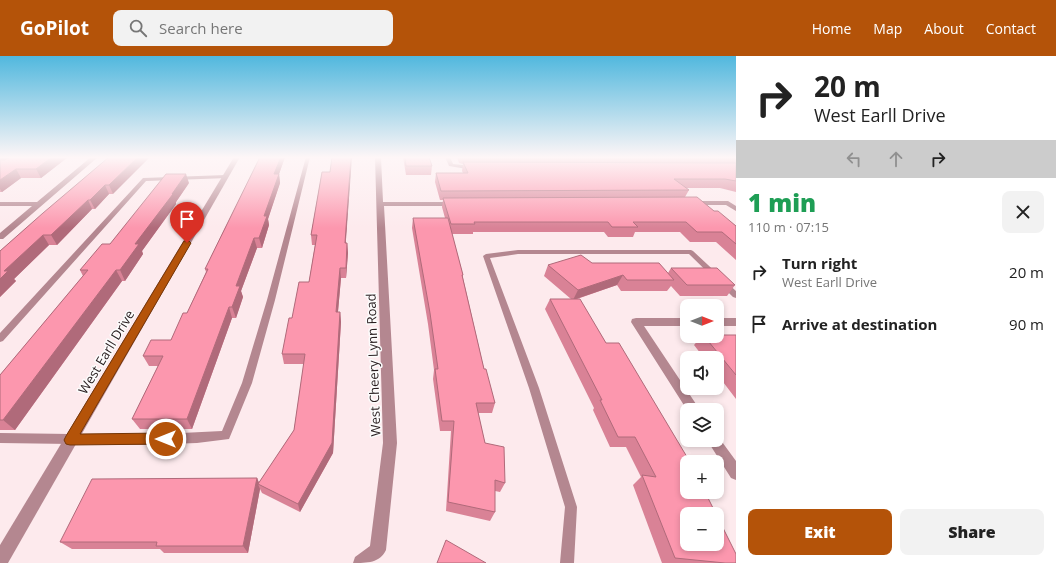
<!DOCTYPE html>
<html lang="en">
<head>
<meta charset="utf-8">
<style>
	:root { --surface:#fff; --page:#f2f2f2; --text:#222; --muted:#767676; --accent:#b45309 }
	body { margin:0; font-family:"Open Sans",sans-serif; background:var(--page); color:var(--text); height:100vh; display:flex; flex-direction:column; font-size:15px; white-space:nowrap }
	* { box-sizing:border-box; margin:0 }
	p { font-size:13px; color:var(--muted) }
	.icon { flex:none; width:22px; height:22px; fill:none; stroke:currentColor; stroke-width:2; stroke-linecap:round; stroke-linejoin:round }
	.map { position:relative; flex:1; overflow:hidden }
	.drawer { display:flex; flex-direction:column; background:var(--surface); width:320px }
	.drawer>* { flex:none }
	.banner { background:#fff; color:var(--text); overflow:hidden }
	.needle { width:26px; rotate:90deg }
	.fabs { position:absolute; left:680px; top:243px; display:grid; gap:8px }
	.fabs a { display:grid; place-items:center; width:44px; height:44px; border-radius:8px; background:var(--surface); box-shadow:0 2px 6px #0003; font-size:20px }
	.pin { position:absolute; display:grid; place-items:center; width:34px; height:34px; color:#fff; margin:-41px -17px; border-radius:50% 50% 50% 0; rotate:-45deg; box-shadow:0 0 4px #0007 }
	.pin .icon { rotate:45deg }
	.me { position:absolute; width:44px; margin:-22px; rotate:270deg; stroke-linejoin:round; filter:drop-shadow(0 0 3px #0008) }
	.turn { display:flex; align-items:center; gap:14px; height:84px; padding:0 12px; font-size:18px }
	.turn .icon { width:52px; height:52px; stroke-width:2.5 }
	.turn b { display:block; font-size:28px; line-height:34px }
	.lanes { display:flex; align-items:center; height:38px; padding:0 12px; background:#0003; justify-content:center; gap:20px; direction:ltr }
	.lanes .off { opacity:.35 }
	.round { display:grid; place-items:center; flex:none; width:42px; height:42px; border-radius:8px; background:var(--page) }
	.overview { display:flex; align-items:center; justify-content:space-between; height:68px; padding:0 12px }
	h1 { font-size:24px; font-weight:800; line-height:30px; color:#1e9e55 }
	.cta { display:flex; gap:8px; margin-top:auto; padding:8px 12px }
	.cta a { flex:1; height:46px; border-radius:8px; background:var(--accent); color:#fff; font-size:16px; font-weight:800; line-height:46px; text-align:center }
	.cta a+a { background:var(--page); color:var(--text) }
	ul { padding:0; list-style:none }
	li { display:flex; align-items:center; gap:12px; height:52px; padding:0 12px }
	li div { flex:1 }
	li b { display:block; font-size:15px }
	li em { font-style:normal }
	header { display:flex; align-items:center; gap:24px; box-sizing:border-box; height:56px; padding:0 20px; background:var(--accent); color:#fff }
	header strong { font-size:19px }
	nav { display:flex; gap:22px; margin-inline-start:auto; font-size:14px }
	.search { width:280px; height:36px; background:var(--page); display:flex; align-items:center; gap:10px; box-sizing:border-box; padding:0 14px; border-radius:8px; color:var(--muted); font-size:15px }
	main { display:flex; flex:1; min-height:0 }
	.map>svg:first-child { display:block }
	.lines { fill:none; stroke-linecap:round; stroke-linejoin:round }
	.lane { fill:#b48790; fill-rule:evenodd }
	.street { fill:#b48790; fill-rule:evenodd }
	.wall { fill:#d98296 }
	.shaded-wall { fill:#b06a7a }
	.building { fill:#fc97ae; stroke:#b06a7a }
	.route { fill:#b45309; stroke:#753606 }
	.labels { text-anchor:middle; stroke-width:3; stroke-linejoin:round; paint-order:stroke }
	.street-label { font-size:13px; fill:#281d1f; stroke:#fcfcfc }
</style>
</head>
<body>
<header>
<strong>GoPilot</strong>
<div class="search"><svg class="icon" aria-label="search" viewBox="0 0 24 24"><circle cx="10" cy="10" r="6"/><path d="M15 15l6 6"/></svg>Search here</div>
<nav><a>Home</a><a>Map</a><a>About</a><a>Contact</a></nav>
</header>
<main>
<div class="map">
<svg width="736" height="507" viewBox="0 0 736 507">
	<rect width="100%" height="100%" fill="#fdeaed"/>
	<g class="lines">
		<!-- lane -->
		<g class="lane">
			<polygon points="306,101 310,101 275,244 252,327 229,383 197,387 141,389 0,387 0,377 141,379 222,375 242,327 267,244"/>
			<polygon points="445,101 450,101 453,108 473,110 476,112 473,114 449,110"/>
			<polygon points="226,119 228,120 228,122 146,125 3,285 0,286 0,277 143,122"/>
			<polygon points="518,194 691,194 693,195 736,235 736,242 733,241 689,198 518,198 490,202 539,332 577,451 574,507 560,507 565,451 529,332 483,200 486,198"/>
		</g>
		<!-- street -->
		<g class="street">
			<polygon points="91,101 98,101 3,183 0,183 0,177 32,150 0,150 0,146 37,146"/>
			<polygon points="234,101 240,101 8,507 0,507 0,489"/>
			<path d="M375,101h6l2,45h73l4,2 -4,2h-72l13,237 -11,107c-6,13 -19,13 -33,13l2,-6 15,-11 13,-103z"/>
			<polygon points="689,145 728,145 736,150 736,155 726,149 689,149"/>
			<polygon points="636,262 687,262 687,270 644,270 700,354 687,354 631,266 632,263"/>
			<rect x="717" y="262" width="19" height="8"/>
			<polygon points="717,379 736,405 736,424 731,422 707,384 717,384"/>
		</g>
	</g>
	<!-- wall -->
	<g class="wall">
		<polygon points="0,101 68,101 41,122 21,122 2,136 0,136"/>
		<polygon points="109,101 113,138 109,138 95,153 92,153 57,189 49,189 14,223 16,225 0,241 0,195"/>
		<polygon points="260,101 285,101 279,118 280,127 268,163 269,169 262,192 257,192 241,235 243,241 236,262 232,262 192,373 140,373 132,363 158,310 149,310 143,300 171,284 187,257 206,216 205,213"/>
		<polygon points="403,101 429,101 432,110 431,119 406,119"/>
		<polygon points="457,101 736,101 736,136 720,132 685,132 689,134 685,141 714,155 736,170 736,204 716,186 690,186 680,176 635,176 633,181 608,181 604,176 473,176 473,178 452,178 463,219 463,222 484,313 495,347 492,357 478,357 485,387 505,427 500,436 495,435 495,456 490,465 446,455 451,375 440,375 433,323 434,314 428,268 412,172 413,162 445,162 442,151 443,144 440,144 435,126 436,117 463,117 462,115 463,108 459,107"/>
		<polygon points="322,116 346,187 347,187 348,197 346,222 341,222 338,256 340,256 341,266 333,397 300,456 262,437 260,433 248,497 164,497 160,493 72,493 60,486 257,422 259,427 294,374 304,308 284,308 282,298 292,262 309,226 315,189 312,189 311,179"/>
		<polygon points="189,127 176,146 176,148 142,195 143,198 125,225 122,225 15,374 0,374 0,319 83,220 80,214 110,188"/>
		<polygon points="548,209 668,217 671,212 735,229 727,240 680,240 671,230 667,235 621,235 617,229 577,243 606,287 736,507 662,507 633,429 641,421 626,391 610,391 593,354 594,352 545,253 550,243 571,243 544,220"/>
		<polygon points="736,279 736,343 717,318 717,302 704,302 694,289 702,280 717,280"/>
	</g>
	<!-- shaded-wall -->
	<g class="shaded-wall">
		<polygon points="0,101 17,101 0,109"/>
		<polygon points="52,101 68,101 41,122 36,113"/>
		<polygon points="138,101 150,101 113,138 109,129"/>
		<polygon points="281,101 285,101 279,118 280,127 268,163 269,169 262,192 259,182 264,160 274,118"/>
		<polygon points="351,101 352,101 345,197 345,187"/>
		<polygon points="16,113 21,122 2,136 0,133 0,124"/>
		<polygon points="186,118 189,127 176,146 176,148 142,195 143,198 125,225 120,214 135,188"/>
		<polygon points="105,129 109,138 95,153 90,144"/>
		<polygon points="88,144 92,153 57,189 51,179"/>
		<polygon points="43,179 49,189 14,223 16,225 0,241 0,223 4,215"/>
		<polygon points="254,182 257,192 241,235 243,241 236,262 232,251 236,230"/>
		<polygon points="347,187 348,197 346,222 346,212"/>
		<polygon points="340,212 341,222 337,266 336,256"/>
		<polygon points="116,214 122,225 15,374 3,364"/>
		<polygon points="623,219 617,229 573,244 578,234"/>
		<polygon points="229,251 232,262 192,373 187,363"/>
		<polygon points="340,256 341,266 333,397 300,456 298,448"/>
		<polygon points="257,422 260,429 258,428 260,433 248,497 243,490"/>
	</g>
	<!-- building -->
	<g class="building">
		<polygon points="10,101 52,101 36,113 16,113 0,124 0,104 5,104"/>
		<polygon points="109,101 138,101 109,129 105,129 90,144 88,144 51,179 43,179 4,215 8,215 0,223 0,195 43,157"/>
		<polygon points="260,101 281,101 274,118 279,118 264,160 267,160 259,182 254,182 236,230 240,230 232,251 229,251 187,363 132,363 163,300 143,300 151,284 171,284 183,257 187,257 208,213 205,213"/>
		<polygon points="332,101 351,101 345,187 347,187 346,212 340,212 336,256 340,256 332,387 298,448 258,428 294,374 305,298 282,298 289,262 292,262 299,226 309,226 317,179 311,179 322,116 330,116"/>
		<polygon points="405,101 429,101 432,110 406,110"/>
		<polygon points="463,106 736,107 736,125 725,123 674,123 689,134 441,135 436,117 468,117"/>
		<polygon points="166,118 186,118 172,138 173,138 135,188 139,188 120,214 116,214 3,364 0,364 0,319 88,214 80,214 102,188 110,188"/>
		<polygon points="697,141 714,155 718,155 736,170 736,188 722,176 697,176 686,166 633,166 638,171 612,171 608,166 474,166 475,168 451,168 443,142"/>
		<polygon points="413,162 448,162 463,219 462,219 484,313 486,313 495,347 476,347 485,387 504,391 505,427 495,424 495,456 448,446 454,365 442,365 435,313 438,313 430,257"/>
		<polygon points="581,199 592,207 659,207 674,224 627,224 623,219 578,234 548,209"/>
		<polygon points="671,212 717,212 735,229 687,229"/>
		<polygon points="550,243 580,243 606,287 619,287 690,406 687,406 687,436 705,436 716,458 687,458 687,488 717,488 717,460 736,498 736,507 725,507 675,502 642,419 656,421 635,381 618,381 600,344 602,344"/>
		<polygon points="717,279 736,279 736,319 704,280 717,280"/>
		<polygon points="257,422 243,490 156,490 157,486 60,486 92,423"/>
		<polygon points="446,484 486,507 437,507"/>
	</g>
	<!-- sky -->
	<linearGradient id="sky" x2="0" y2="1"><stop stop-color="#51b8de"/><stop offset="0.59" stop-color="#fef6f7"/><stop offset="1" stop-color="#fef6f7" stop-opacity="0"/></linearGradient>
	<rect width="736" height="172" fill="url(#sky)"/>
	<!-- route -->
	<polygon class="route" points="184,185 189,185 191,187 80,378 166,377 170,379 172,383 170,387 166,388 70,389 66,388 64,384 66,380"/>
	<g class="labels">
		<!-- street labels -->
		<g class="street-label">
			<text transform="translate(106 296) rotate(-59)" y="5">West Earll Drive</text>
			<text transform="translate(373 309) rotate(-92)" y="5">West Cheery Lynn Road</text>
		</g>
	</g>
</svg>
<div class="fabs">
<a><svg class="needle" viewBox="-14 -14 28 28"><path d="M0-13l5 13h-10z" fill="#e53935"/><path d="M0 13l5-13h-10z" fill="#767676"/></svg></a>
<a><svg class="icon" aria-label="sound" viewBox="0 0 24 24"><path d="M4 9h4l5-4v14l-5-4H4zM17 9q2 3 0 6"/></svg></a>
<a><svg class="icon" aria-label="layers" viewBox="0 0 24 24"><path d="M12 4l9 5-9 5-9-5zM3 14l9 5 9-5"/></svg></a>
<a>+</a>
<a>−</a>
</div>
<div class="pin" style="left:187px;top:187px;background:#d93025"><svg class="icon" aria-label="arrive" viewBox="0 0 24 24"><path d="M6 21V4h12l-3 4 3 4H6"/></svg></div>
<svg class="me" style="left:166px;top:383px" viewBox="-20 -20 40 40"><circle r="17" fill="#b45309" stroke="#fff" stroke-width="3"/><path d="M0-11L8 9 0 5-8 9z" fill="#fff"/></svg>
</div>
<section class="drawer">
<div class="banner">
<div class="turn"><svg class="icon" aria-label="right" viewBox="0 0 24 24"><path d="M7 20v-9h11M14 6l5 5-5 5"/></svg><div><b>20 m</b>West Earll Drive</div></div>
<div class="lanes"><svg class="icon off" aria-label="left" viewBox="0 0 24 24"><path d="M17 20v-9H6M10 6l-5 5 5 5"/></svg><svg class="icon off" aria-label="ahead" viewBox="0 0 24 24"><path d="M12 20V5M6 11l6-6 6 6"/></svg><svg class="icon" aria-label="right" viewBox="0 0 24 24"><path d="M7 20v-9h11M14 6l5 5-5 5"/></svg></div>
</div>
<div class="overview"><div><h1>1 min</h1><p>110 m · 07:15</p></div><a class="round"><svg class="icon" aria-label="close" viewBox="0 0 24 24"><path d="M6 6l12 12M18 6L6 18"/></svg></a></div>
<ul>
<li><svg class="icon" aria-label="right" viewBox="0 0 24 24"><path d="M7 20v-9h11M14 6l5 5-5 5"/></svg><div><b>Turn right</b><p>West Earll Drive</p></div><em>20 m</em></li>
<li><svg class="icon" aria-label="arrive" viewBox="0 0 24 24"><path d="M6 21V4h12l-3 4 3 4H6"/></svg><div><b>Arrive at destination</b></div><em>90 m</em></li>
</ul>
<div class="cta"><a>Exit</a><a>Share</a></div>
</section>
</main>
</body>
</html>
